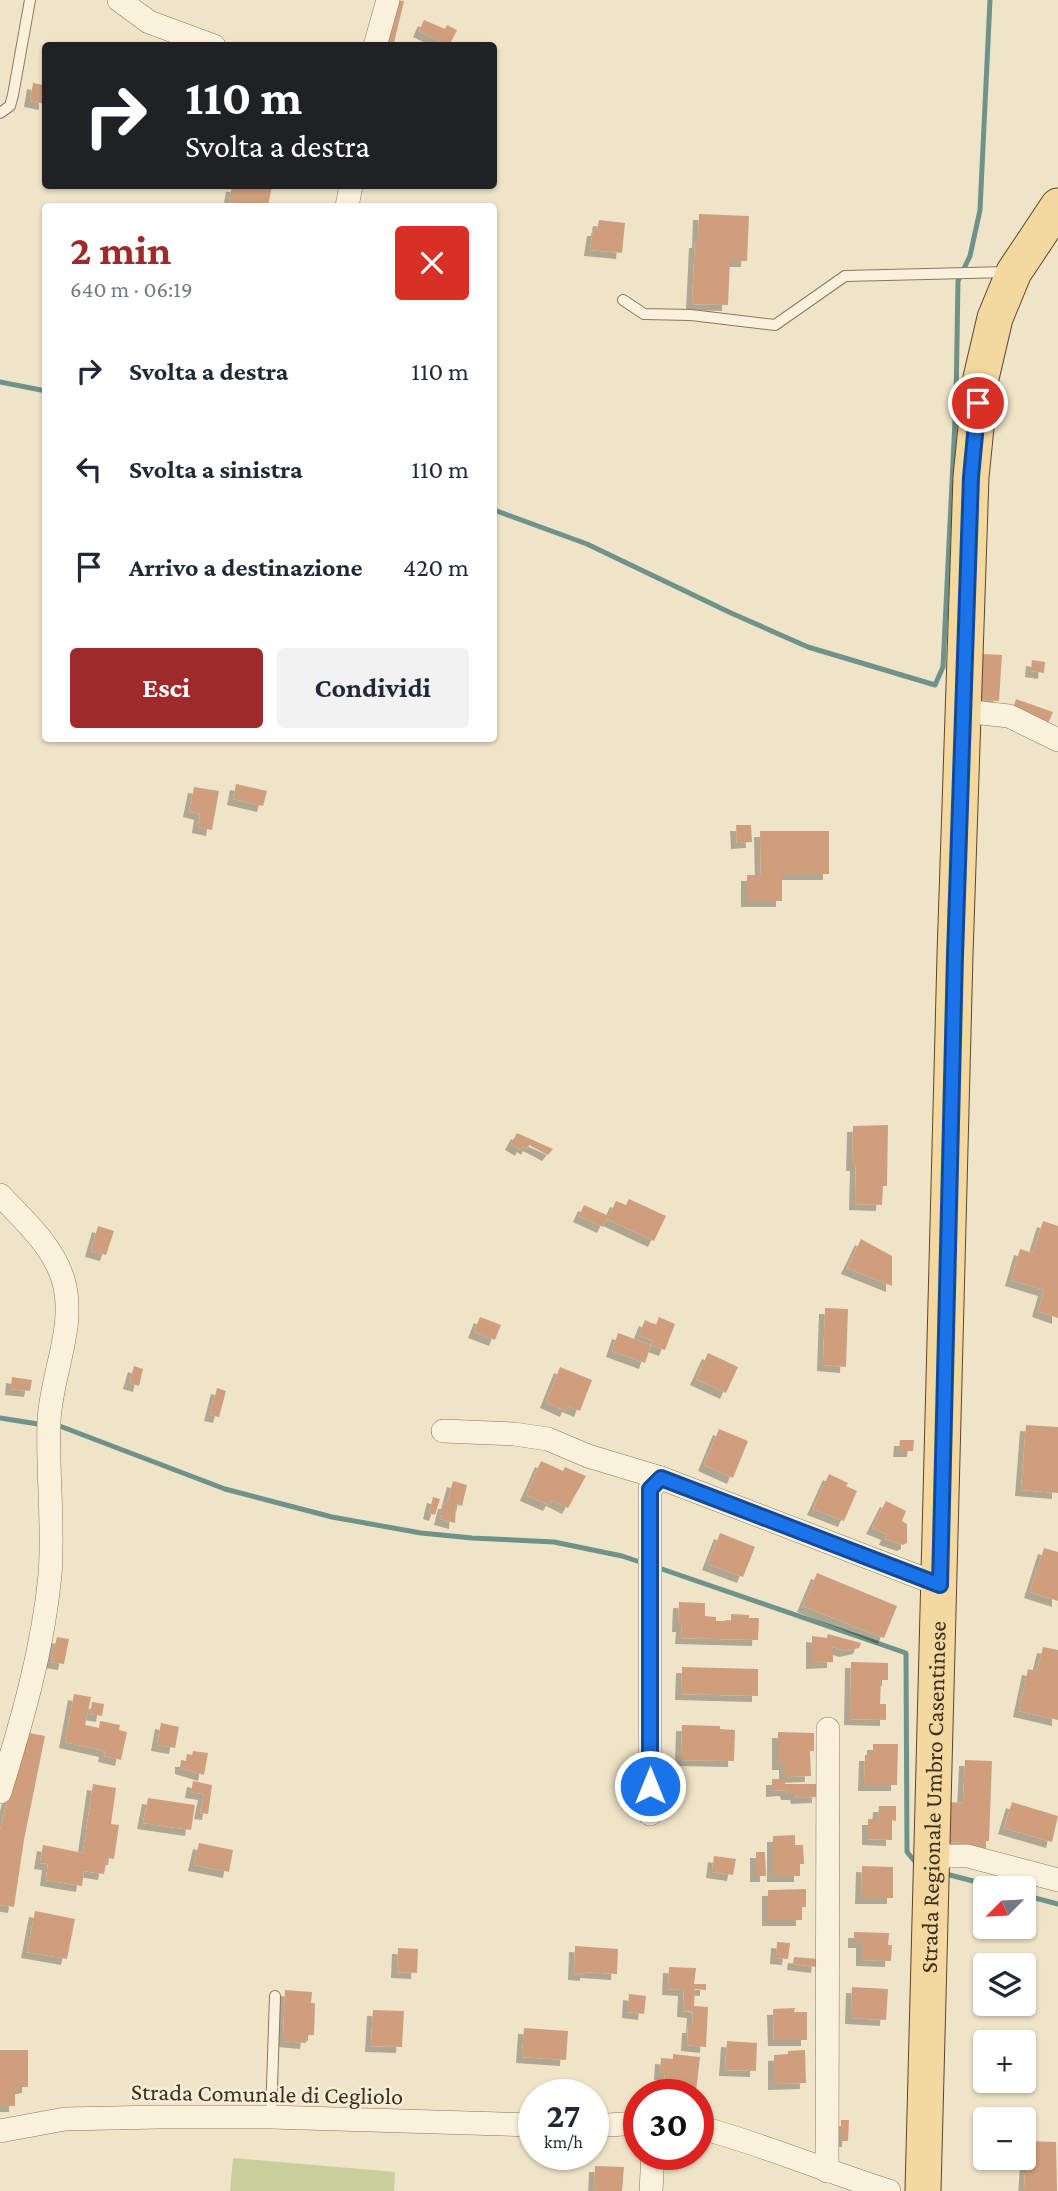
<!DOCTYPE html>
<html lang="it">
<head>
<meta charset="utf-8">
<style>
	:root { --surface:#fff; --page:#f2f2f3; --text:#1f2937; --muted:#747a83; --accent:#9e2a2b }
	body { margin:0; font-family:"Crimson Pro",serif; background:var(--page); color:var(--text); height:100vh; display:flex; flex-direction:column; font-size:26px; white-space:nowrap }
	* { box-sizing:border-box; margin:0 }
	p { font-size:23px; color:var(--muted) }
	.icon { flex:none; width:38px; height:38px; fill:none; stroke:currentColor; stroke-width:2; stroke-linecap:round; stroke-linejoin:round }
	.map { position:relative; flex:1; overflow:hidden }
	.details { position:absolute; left:42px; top:203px; width:455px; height:539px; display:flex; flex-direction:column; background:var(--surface); border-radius:7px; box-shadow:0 2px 5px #0004 }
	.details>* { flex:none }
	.hud { position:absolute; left:42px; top:42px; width:455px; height:147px; border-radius:7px; box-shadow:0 2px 5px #0004; background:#202124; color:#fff; overflow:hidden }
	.needle { width:46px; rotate:246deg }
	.buttons { position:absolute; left:973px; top:1876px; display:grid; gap:14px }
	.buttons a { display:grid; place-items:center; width:63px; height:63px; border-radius:7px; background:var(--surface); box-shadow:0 2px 5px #0004; font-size:35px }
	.speed { position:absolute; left:518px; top:2079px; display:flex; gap:14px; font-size:35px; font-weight:700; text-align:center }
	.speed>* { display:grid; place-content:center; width:91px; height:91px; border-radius:50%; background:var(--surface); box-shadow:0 2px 5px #0004; line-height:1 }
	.speed small { font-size:18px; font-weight:400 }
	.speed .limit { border:10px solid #d22; background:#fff; color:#111 }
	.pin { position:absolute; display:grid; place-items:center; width:60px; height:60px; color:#fff; margin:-30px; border:4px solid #fff; border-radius:50%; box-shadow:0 2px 7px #0007 }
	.me { position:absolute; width:77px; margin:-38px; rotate:0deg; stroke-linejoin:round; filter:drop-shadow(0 0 5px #0008) }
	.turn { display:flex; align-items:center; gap:24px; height:147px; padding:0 28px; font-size:32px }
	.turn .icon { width:91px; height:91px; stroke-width:2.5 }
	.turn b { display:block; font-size:49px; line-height:60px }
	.round { display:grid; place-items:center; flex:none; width:74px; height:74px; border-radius:7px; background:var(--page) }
	.head { display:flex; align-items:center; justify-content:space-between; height:119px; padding:0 28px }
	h1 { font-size:42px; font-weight:700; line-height:52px; color:var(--accent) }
	.button { display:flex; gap:14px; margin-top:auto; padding:14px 28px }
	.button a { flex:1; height:80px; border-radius:7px; background:var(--accent); color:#fff; font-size:28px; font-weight:700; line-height:80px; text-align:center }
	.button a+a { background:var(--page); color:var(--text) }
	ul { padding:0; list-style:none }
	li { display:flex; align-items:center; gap:21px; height:98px; padding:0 28px }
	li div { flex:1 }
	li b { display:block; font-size:26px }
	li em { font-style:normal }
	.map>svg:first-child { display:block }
	.green { fill:#c9cf9b }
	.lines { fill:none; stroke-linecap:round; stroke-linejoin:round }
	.stream { stroke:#6f938a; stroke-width:5 }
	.building { fill:#cf9f7d; filter:url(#shadow) }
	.service-casing { stroke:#8d765c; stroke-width:12 }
	.minor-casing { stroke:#8d765c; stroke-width:24 }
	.primary-casing { stroke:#5b4430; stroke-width:37 }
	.service { stroke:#faf1dc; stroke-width:10 }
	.minor { stroke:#faf1dc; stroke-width:23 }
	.primary { stroke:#f3d9a0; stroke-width:35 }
	.route-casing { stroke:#114b97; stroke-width:18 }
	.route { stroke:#1a73e8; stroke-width:12 }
	.labels { text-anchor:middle; stroke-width:5; stroke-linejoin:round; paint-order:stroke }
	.street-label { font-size:24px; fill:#3d2e20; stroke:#f7eed8 }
</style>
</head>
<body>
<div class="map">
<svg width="1058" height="2191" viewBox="0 0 1058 2191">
	<defs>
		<filter id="shadow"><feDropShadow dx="-6" dy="6" stdDeviation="0" flood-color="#0004"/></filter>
	</defs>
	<rect width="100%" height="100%" fill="#f0e4c8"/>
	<!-- green -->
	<polygon class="green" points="233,2158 395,2172 394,2191 230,2191"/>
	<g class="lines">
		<!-- stream -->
		<g class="stream">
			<polyline points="0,382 46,391"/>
			<polyline points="494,510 587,544 731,613 808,647 935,685 943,667 956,400 958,281 970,256 980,210 990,0"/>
			<polyline points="0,1418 38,1424"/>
			<polyline points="57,1425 225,1489 332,1517 421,1533 472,1538 554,1542 622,1556 643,1563"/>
			<polyline points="656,1567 906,1653 907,1852 917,1864"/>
			<polyline points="942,1873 1000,1888"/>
			<polyline points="1024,1895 1058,1904"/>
		</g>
	</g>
	<!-- building -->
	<g class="building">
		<polygon points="392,0 404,1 394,43 399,46 381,46"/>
		<polygon points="424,20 445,29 447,25 457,30 449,46 419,31"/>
		<polygon points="44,77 45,104 30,101 33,83 43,85"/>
		<polygon points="232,186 272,186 268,206 229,202"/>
		<polygon points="699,214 749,216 747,261 730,261 728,305 692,304 695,242 698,242"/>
		<polygon points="599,220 625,223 622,253 590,250 593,230 597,230"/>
		<polygon points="982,654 1002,655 999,701 979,700"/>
		<polygon points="1032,660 1045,662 1044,673 1031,671"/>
		<polygon points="1016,699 1053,712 1047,726 1012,712"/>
		<polygon points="236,784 267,791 263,806 233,799"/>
		<polygon points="194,787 219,791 212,830 198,827 200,814 189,811"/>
		<polygon points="736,825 751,825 752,842 737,843"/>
		<polygon points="760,831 829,831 829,874 782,874 782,901 747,901 747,875 761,875"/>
		<polygon points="888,1125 887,1186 883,1186 882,1205 855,1204 856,1165 852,1165 853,1126"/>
		<polygon points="517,1133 553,1149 548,1155 529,1145 527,1149 523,1146 521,1150 511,1144"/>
		<polygon points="629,1199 666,1216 654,1241 607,1219 603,1227 579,1216 584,1205 609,1216 616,1201 626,1205"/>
		<polygon points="1043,1221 1058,1226 1058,1318 1038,1311 1044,1290 1011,1280 1020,1249 1033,1253"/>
		<polygon points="98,1226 114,1231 106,1255 91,1251"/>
		<polygon points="861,1239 892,1256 892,1286 847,1268"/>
		<polygon points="825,1308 848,1309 846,1367 823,1365"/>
		<polygon points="480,1317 501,1325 495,1340 474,1332"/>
		<polygon points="659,1317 675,1324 665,1350 651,1345 653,1341 639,1335 645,1320 656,1325"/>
		<polygon points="618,1333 651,1345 645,1363 612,1351"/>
		<polygon points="708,1353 738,1367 726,1393 696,1379"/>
		<polygon points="134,1366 143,1369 139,1386 129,1383"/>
		<polygon points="560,1367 592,1380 580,1411 568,1406 566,1411 546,1402"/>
		<polygon points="12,1377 32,1380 30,1391 11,1389"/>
		<polygon points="217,1388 226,1391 219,1417 210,1415"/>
		<polygon points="1026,1425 1058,1427 1058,1493 1021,1490"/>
		<polygon points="719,1429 748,1441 733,1478 704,1465"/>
		<polygon points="900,1440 914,1440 913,1451 899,1451"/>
		<polygon points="541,1461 563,1471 565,1467 586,1476 568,1508 552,1500 549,1505 526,1495"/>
		<polygon points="829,1474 848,1483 846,1486 857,1491 844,1521 813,1509"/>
		<polygon points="453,1481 467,1485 462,1506 456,1504 455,1523 440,1519 444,1503 447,1503"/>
		<polygon points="433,1497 440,1499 435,1515 429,1513"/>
		<polygon points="886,1501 906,1511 902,1521 907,1524 907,1543 903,1545 885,1539 887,1534 872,1528"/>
		<polygon points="720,1533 755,1547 743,1577 708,1564"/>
		<polygon points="1044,1548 1058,1552 1058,1601 1030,1592"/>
		<polygon points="817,1573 897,1606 884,1638 803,1606"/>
		<polygon points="679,1602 705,1603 705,1616 716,1617 716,1621 731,1621 731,1614 749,1615 749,1618 759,1618 758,1640 681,1638 682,1626 678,1626"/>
		<polygon points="828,1634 861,1643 859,1648 845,1651 833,1647 833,1662 812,1663 812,1636 827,1638"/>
		<polygon points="57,1637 69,1639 64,1664 51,1662"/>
		<polygon points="1043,1647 1058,1650 1058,1720 1019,1711 1028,1669 1037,1671"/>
		<polygon points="851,1662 888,1663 888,1680 881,1680 880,1704 886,1704 886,1720 850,1719"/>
		<polygon points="682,1667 758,1669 758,1696 681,1694"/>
		<polygon points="74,1694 91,1697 85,1725 99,1728 100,1721 120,1725 119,1730 127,1732 121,1760 104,1756 105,1751 65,1742"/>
		<polygon points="92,1702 104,1704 102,1716 90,1714"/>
		<polygon points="161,1723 179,1727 175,1748 157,1745"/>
		<polygon points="682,1725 720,1726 720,1729 735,1730 734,1761 681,1760"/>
		<polygon points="24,1732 45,1736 24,1840 14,1907 0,1905 0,1830"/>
		<polygon points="778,1732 814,1733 814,1751 810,1751 811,1776 785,1777 785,1764 778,1764"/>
		<polygon points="873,1744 898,1744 897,1785 864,1785 865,1755 873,1755"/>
		<polygon points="193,1751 208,1753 204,1775 181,1768 181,1761 186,1761 187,1754 192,1755"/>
		<polygon points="965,1760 992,1761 989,1841 986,1841 986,1850 968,1849 968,1843 947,1842 949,1802 963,1803"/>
		<polygon points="772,1779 785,1779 785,1784 818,1784 818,1797 797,1798 796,1794 787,1794 786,1790 772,1791"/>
		<polygon points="193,1781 212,1785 208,1814 200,1813 204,1794 191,1792"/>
		<polygon points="93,1784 116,1788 111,1824 119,1825 114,1859 107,1858 104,1874 84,1871 82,1886 46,1880 48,1864 40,1863 43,1845 83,1853"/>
		<polygon points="148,1798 195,1805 191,1830 143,1823"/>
		<polygon points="1012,1802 1058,1816 1052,1842 1004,1828"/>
		<polygon points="879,1806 896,1806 896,1821 892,1820 892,1840 868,1839 868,1819 878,1819"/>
		<polygon points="795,1835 795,1845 803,1845 804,1864 800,1864 800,1876 773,1876 773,1836"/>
		<polygon points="199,1843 233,1850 229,1872 194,1865"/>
		<polygon points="756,1852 765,1852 766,1876 756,1876"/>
		<polygon points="714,1856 736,1859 733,1875 712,1872"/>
		<polygon points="862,1866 893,1867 893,1898 861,1898"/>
		<polygon points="806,1889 806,1907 802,1907 802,1920 768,1920 768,1890"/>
		<polygon points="35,1911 75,1919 67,1959 27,1952"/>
		<polygon points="854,1932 889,1933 888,1945 892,1945 891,1961 862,1960 862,1942 854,1942"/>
		<polygon points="777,1942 790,1943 788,1959 776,1958"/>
		<polygon points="575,1946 618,1949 617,1974 586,1972 586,1975 574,1974"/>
		<polygon points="398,1948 418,1949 417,1973 397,1972"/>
		<polygon points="794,1957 818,1959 817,1967 793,1964"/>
		<polygon points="669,1967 696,1968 694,1984 706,1984 706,1990 695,1989 694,2006 708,2007 706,2047 687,2045 688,2027 692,2027 693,2012 683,2011 684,1990 668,1989"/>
		<polygon points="852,1987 888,1989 886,2020 851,2018"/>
		<polygon points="285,1990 312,1992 311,2003 315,2003 314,2035 307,2035 306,2043 283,2041"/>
		<polygon points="629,1994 646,1996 644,2014 628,2012"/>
		<polygon points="795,2008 794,2012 807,2012 807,2040 774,2040 773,2009"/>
		<polygon points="373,2010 404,2011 402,2047 371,2046"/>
		<polygon points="524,2028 568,2031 566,2060 522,2057"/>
		<polygon points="727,2041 757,2043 756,2071 725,2070"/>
		<polygon points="0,2050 28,2050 28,2087 19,2087 19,2094 15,2094 15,2106 0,2106"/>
		<polygon points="805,2050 806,2083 774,2084 774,2055 788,2054 788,2051"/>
		<polygon points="673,2054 700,2057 696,2092 663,2089 665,2074 660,2074 661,2058 673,2059"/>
		<polygon points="841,2120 849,2120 848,2141 841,2141"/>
		<polygon points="1027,2141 1056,2142 1057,2191 1024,2191"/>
		<polygon points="595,2166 624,2167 622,2191 594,2191"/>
	</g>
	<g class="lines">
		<defs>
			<g id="service">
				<polyline points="0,113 10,106 13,95 30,0"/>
				<polyline points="623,300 644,314 691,315 775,325 845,276 1008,272"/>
				<polyline points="271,2117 275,1996"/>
			</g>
			<g id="minor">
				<polyline points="119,0 149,22 214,46"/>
				<polyline points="375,46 388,0"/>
				<polyline points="347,206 351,186"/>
				<polyline points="963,711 1009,716 1058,740"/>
				<path d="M0,1195c24,25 52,50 63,84 14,47 -12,95 -14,142 -2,51 5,103 1,154 -7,74 -28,146 -50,217"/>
				<polyline points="443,1431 514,1434 548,1439 588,1456 661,1478"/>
				<polyline points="650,1814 650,1489 661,1478 940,1585"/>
				<polyline points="932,1856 968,1856 1058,1880"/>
				<polyline points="593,2126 639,2123"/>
				<path d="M698,2127c65,17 127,44 191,64"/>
				<polyline points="0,2131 65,2119 159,2117 271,2117 534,2125"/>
				<polyline points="827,2171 828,1729"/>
				<polyline points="651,2191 653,2154"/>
			</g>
			<g id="primary">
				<path id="s1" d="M923,2191l32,-1236 16,-478 10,-99 14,-60 19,-46 44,-66"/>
			</g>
		</defs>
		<!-- service casing -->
		<use href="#service" class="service-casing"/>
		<!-- minor casing -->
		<use href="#minor" class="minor-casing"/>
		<!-- primary casing -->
		<use href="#primary" class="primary-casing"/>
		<!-- service -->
		<use href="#service" class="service"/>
		<!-- minor -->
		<use href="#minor" class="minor"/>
		<!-- primary -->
		<use href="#primary" class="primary"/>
	</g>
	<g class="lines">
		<defs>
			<polyline id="route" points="650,1786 650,1489 661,1478 940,1585 955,955 971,477 978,403"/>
		</defs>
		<!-- route casing -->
		<use href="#route" class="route-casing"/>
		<!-- route -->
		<use href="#route" class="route"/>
	</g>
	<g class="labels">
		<!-- street labels -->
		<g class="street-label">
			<text dy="8" stroke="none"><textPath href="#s1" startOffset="394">Strada Regionale Umbro Casentinese</textPath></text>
			<text transform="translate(267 2094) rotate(1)" y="8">Strada Comunale di Cegliolo</text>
		</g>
	</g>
</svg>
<div class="buttons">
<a><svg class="needle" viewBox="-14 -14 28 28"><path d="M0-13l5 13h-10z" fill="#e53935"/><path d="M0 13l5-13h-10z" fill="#747a83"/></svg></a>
<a><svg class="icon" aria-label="layers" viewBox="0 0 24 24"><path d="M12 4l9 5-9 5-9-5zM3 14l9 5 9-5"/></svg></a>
<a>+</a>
<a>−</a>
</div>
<div class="speed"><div>27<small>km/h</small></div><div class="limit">30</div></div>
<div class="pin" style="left:978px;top:403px;background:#d93025"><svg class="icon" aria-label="arrive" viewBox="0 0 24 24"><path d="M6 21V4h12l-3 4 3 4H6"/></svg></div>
<svg class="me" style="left:650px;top:1786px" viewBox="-20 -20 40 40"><circle r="17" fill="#1a73e8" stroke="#fff" stroke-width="3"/><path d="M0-11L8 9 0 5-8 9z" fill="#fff"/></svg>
<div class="hud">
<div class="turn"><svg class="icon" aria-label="right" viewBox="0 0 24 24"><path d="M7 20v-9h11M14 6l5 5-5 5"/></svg><div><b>110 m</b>Svolta a destra</div></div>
</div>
<section class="details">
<div class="head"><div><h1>2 min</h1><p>640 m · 06:19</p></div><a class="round" style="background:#d93025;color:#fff"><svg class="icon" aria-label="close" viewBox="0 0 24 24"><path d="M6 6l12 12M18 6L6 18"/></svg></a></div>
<ul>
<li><svg class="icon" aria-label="right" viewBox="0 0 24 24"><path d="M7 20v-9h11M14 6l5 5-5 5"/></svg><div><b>Svolta a destra</b></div><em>110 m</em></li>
<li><svg class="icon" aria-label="left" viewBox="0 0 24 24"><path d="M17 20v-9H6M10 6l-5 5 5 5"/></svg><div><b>Svolta a sinistra</b></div><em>110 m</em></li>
<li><svg class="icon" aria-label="arrive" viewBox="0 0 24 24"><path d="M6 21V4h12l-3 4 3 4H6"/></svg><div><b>Arrivo a destinazione</b></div><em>420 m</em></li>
</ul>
<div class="button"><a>Esci</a><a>Condividi</a></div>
</section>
</div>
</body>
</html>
